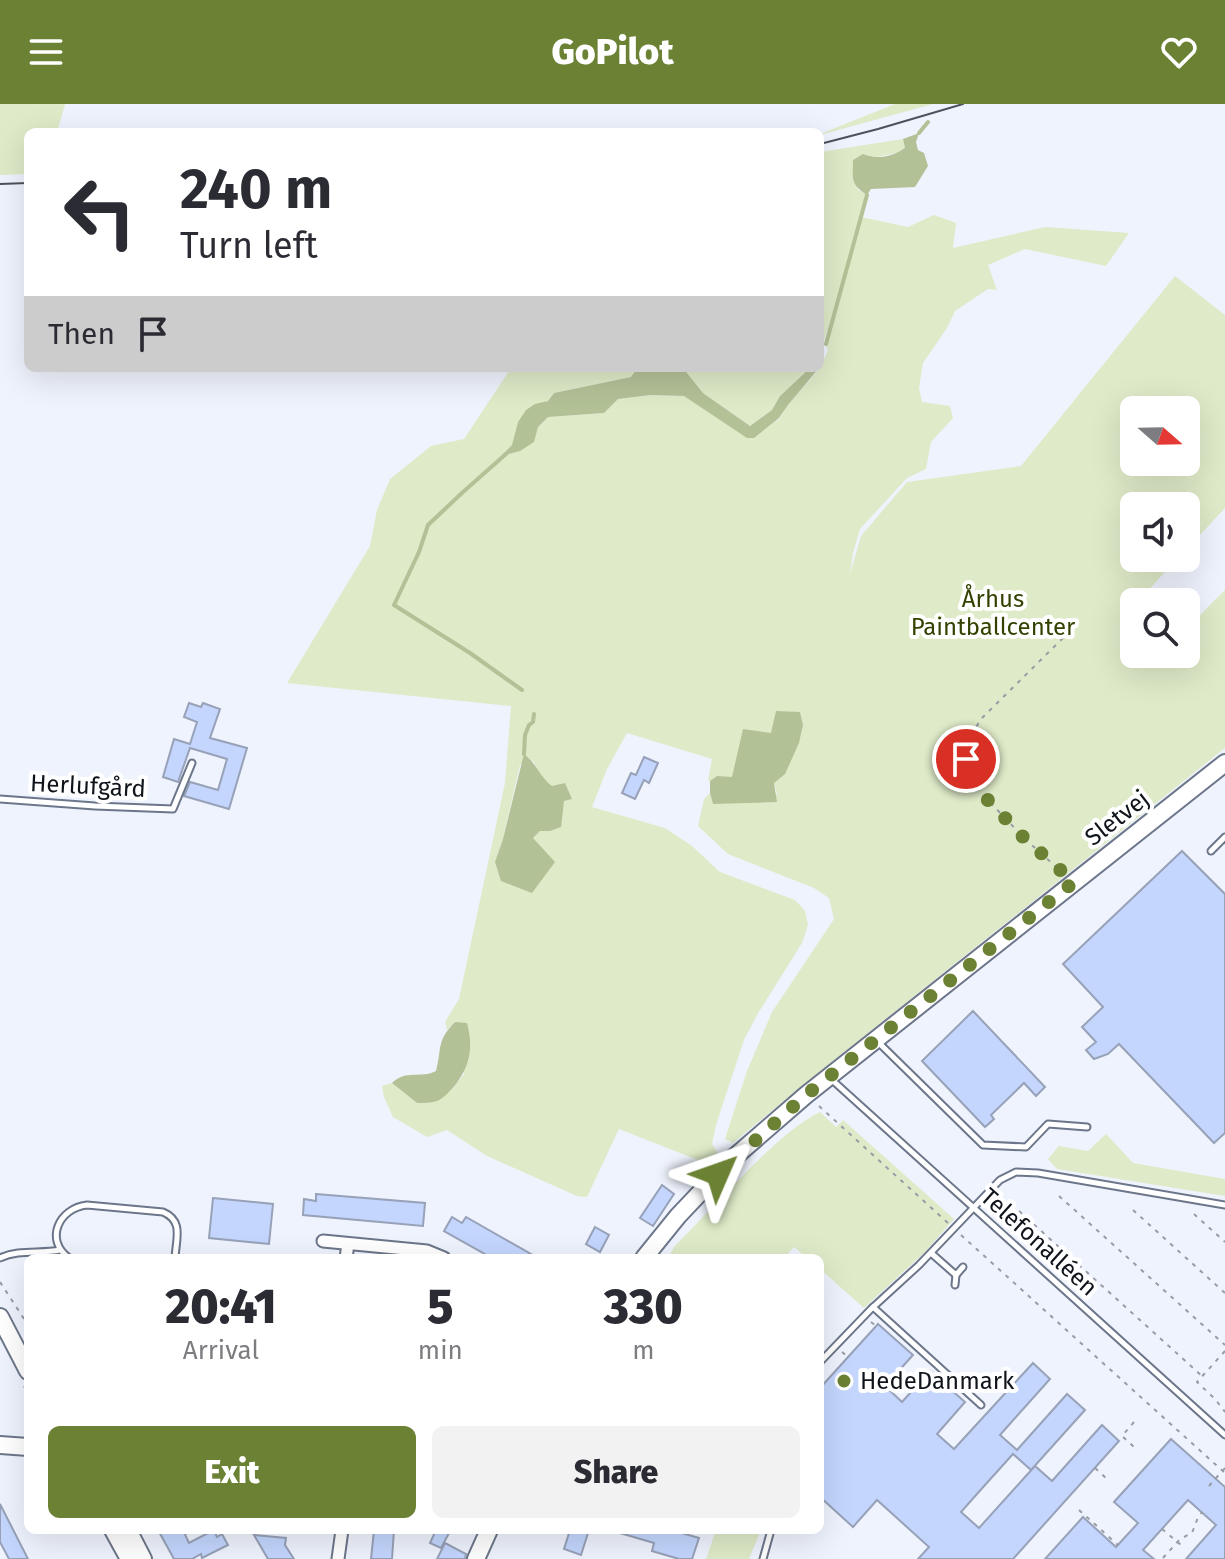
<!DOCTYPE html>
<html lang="en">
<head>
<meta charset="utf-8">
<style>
	:root { --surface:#fff; --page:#f2f2f3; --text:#2b2b33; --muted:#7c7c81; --accent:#6b8133 }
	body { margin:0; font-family:"Fira Sans",sans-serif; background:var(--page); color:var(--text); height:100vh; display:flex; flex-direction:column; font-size:30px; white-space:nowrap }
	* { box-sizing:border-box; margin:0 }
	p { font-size:26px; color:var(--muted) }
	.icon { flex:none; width:44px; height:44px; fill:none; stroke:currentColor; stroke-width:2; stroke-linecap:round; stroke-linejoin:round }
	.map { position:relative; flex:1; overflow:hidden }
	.details { position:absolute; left:24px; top:1150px; width:800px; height:280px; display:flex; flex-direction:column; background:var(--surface); border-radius:12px; box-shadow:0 8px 32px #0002 }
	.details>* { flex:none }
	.top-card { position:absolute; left:24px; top:24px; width:800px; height:244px; border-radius:12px; box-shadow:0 8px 32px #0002; background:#fff; color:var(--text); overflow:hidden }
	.needle { width:52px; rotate:110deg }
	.controls { position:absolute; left:1120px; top:292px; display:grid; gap:16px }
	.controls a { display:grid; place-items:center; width:80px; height:80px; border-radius:12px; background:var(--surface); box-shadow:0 8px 32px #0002; font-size:40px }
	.pin { position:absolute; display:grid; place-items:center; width:68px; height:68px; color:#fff; margin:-34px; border:4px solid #fff; border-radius:50%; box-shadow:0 2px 8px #0007 }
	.me { position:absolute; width:88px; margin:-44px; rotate:47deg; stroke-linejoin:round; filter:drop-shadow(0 0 6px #0008) }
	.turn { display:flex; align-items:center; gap:28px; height:168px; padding:0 24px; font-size:36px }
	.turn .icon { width:104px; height:104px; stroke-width:2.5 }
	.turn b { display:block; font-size:56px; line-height:68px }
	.then { display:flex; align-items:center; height:76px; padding:0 24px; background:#0003; gap:16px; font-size:30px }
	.eta { display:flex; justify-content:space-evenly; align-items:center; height:136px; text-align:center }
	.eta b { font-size:48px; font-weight:800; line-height:56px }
	.button { display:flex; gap:16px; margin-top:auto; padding:16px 24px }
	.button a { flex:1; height:92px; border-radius:12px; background:var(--accent); color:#fff; font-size:32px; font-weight:800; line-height:92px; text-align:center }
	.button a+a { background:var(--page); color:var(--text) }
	header { display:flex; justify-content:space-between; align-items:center; height:104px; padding:0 24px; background:var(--accent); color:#fff; font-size:36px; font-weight:800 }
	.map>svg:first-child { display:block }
	.green { fill:#deeac8; fill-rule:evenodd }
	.water { fill:#b3c197 }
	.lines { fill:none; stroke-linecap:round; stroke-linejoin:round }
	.stream { stroke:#b3c197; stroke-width:4 }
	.building { fill:#c4d6fe; stroke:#97a1b7; stroke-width:2 }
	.lane-casing { stroke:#6c768a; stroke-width:9 }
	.street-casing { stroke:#6c768a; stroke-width:15 }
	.secondary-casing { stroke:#6c768a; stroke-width:20 }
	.path { stroke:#989ca5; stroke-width:2; stroke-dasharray:4 6; stroke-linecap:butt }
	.lane { stroke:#fff; stroke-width:5 }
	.street { stroke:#fff; stroke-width:11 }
	.secondary { stroke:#fff; stroke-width:16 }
	.tram { stroke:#4e5259; stroke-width:2 }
	.route { stroke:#6b8133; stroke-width:14; stroke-dasharray:0 25.2 }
	.poi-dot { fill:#6b8133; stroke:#fff; stroke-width:3 }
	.labels { text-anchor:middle; stroke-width:8; stroke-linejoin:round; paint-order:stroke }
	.park-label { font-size:24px; fill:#334200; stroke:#fff }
	.street-label { font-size:24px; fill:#0f131a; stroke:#fff }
	.poi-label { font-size:24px; fill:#0f131a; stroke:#fff; text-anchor:start }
</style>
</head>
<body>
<header><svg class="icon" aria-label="menu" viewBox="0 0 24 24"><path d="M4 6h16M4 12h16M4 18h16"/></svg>GoPilot<svg class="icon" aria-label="heart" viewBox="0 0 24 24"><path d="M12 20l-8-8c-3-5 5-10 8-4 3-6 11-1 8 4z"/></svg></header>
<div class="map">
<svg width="1225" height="1455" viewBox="0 0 1225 1455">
	<rect width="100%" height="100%" fill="#eff3fd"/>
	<!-- green -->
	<g class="green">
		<polygon points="0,0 65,0 57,28 28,28 28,70 0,71"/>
		<polygon points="895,0 933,0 820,31 820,30"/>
		<path d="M903,35l2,9 -9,5 -23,5 -16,31 10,6 -6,22 47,10 26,-12 22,8 -3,25 92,-21 84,6 -23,33 -81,-17 -37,16 9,25 -9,-1 -33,22 -8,17 -24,35 -4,25 3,14 28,4 3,12 -22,24 -5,27 -19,9 -47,51 -7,24 -3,21 11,-38 46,-54 114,-16 154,-190 50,39v193l-39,42v-44h-52v52h44l-36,39 3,5h-11v52h52v-19l16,-22 23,-23v158l-417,333 -75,62 -8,-4 22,-68 25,-59 62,-93 -5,-21 -15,-10 -86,-34 -30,-28 6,-27 6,-6 3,11 64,-10 -3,-11c15,-23 34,-42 26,-71l-29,21 -39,45 -15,-2 -7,5h-2l4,-22 -85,-26 -20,36 -15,38 73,21 27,18 28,26 75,28 10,11 3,14 -6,18 -45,72 -13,25 -28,85 -4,19 7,11 -11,9 -89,-35 -32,68 -10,-1 -90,-40 -40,-26 -20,7 -34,-20 -9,-20 -2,-11 10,-3 25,20c28,-3 30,-8 47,-29l-9,-52 -8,8 -2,-8 14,-23 46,-216 6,-77 -224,-23 83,-137 7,-36 13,-31 41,-33 33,-7 47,-71h126l-6,9 -77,16 -6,8 -30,21 -6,24 -9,8 30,-12 5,-15 10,-10 56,-4 14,-14 33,-4 34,1 63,42 31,-19 9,-14 32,-37 8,-17 -2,-7 11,-40 -17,47v-199zM1134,306h52v52h-52zM533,657l8,16 11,9 -2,45h-10l-7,7 -38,24 8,-23 17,-74z"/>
		<polygon points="683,264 810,264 780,292 772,306 750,322 703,289"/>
		<path d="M820,1008l16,15 7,-7 111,99 -30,34 -60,55 -44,-39v-11h-13l-13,-11 -10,11h-116l6,-11c26,-27 52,-54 78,-81 21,-20 42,-41 68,-54z"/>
		<polygon points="1106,1030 1133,1059 1225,1075 1225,1092 1057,1065 1048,1055 1059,1042 1088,1047"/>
		<polygon points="716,1426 761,1426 749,1455 706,1455"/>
	</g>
	<!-- water -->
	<g class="water">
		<path d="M919,29l-3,9 2,8 6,3 4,13 -13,21 -44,2 -4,6c-17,-11 -14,-16 -14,-35l10,-6c15,6 28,3 42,-6l-2,-9z"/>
		<polygon points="637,264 655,264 657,266 683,264 703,289 750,322 772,306 780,292 810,264 819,264 788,301 779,314 754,334 747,334 684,292 651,291 618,295 604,309 548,313 538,323 534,338 520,347 501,352 512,341 518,318 526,306 535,300 548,297 554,289 631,273"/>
		<polygon points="776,607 800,608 803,621 799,639 785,670 774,679 777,698 713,700 710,689 710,677 717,672 732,673 743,625 771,629"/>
		<path d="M524,650c13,10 15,22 28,32l13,-3 7,16 -8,2 -3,26 -11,4h-10l-7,7 22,24 -23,31 -31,-12 -6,-19 8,-23z"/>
		<path d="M455,918l12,1c6,23 4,41 -11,61 -5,6 -12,14 -19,17 -6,2 -14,2 -20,2l-25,-20c14,-14 29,-4 44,-12 6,-22 0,-30 19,-49z"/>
	</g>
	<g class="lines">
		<!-- stream -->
		<g class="stream">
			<polyline points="919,29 928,18"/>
			<polyline points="826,240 867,91"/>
			<polyline points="506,350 463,388 428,421 419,448 394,501 470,549 522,586"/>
			<polyline points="524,650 525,631 529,621 533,618 534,610"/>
		</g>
	</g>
	<!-- building -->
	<g class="building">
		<polygon points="189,599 201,603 203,599 220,605 210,634 247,644 229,705 184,692 190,678 218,686 227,655 190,644 178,678 163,673 174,635 190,640 197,618 184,613"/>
		<polygon points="644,653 658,659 649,679 644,676 635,695 622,689 631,669 636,671"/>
		<polygon points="1182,747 1225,790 1225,1029 1214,1039 1119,940 1108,950 1094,955 1086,946 1096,938 1082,923 1103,903 1063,860"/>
		<polygon points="973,907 1045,983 1036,992 1024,979 991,1011 994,1015 985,1023 922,957"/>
		<polygon points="662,1081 674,1090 653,1122 640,1114"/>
		<polygon points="316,1090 425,1099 423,1122 303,1111 304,1095 316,1097"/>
		<polygon points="213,1094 273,1100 269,1140 209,1134"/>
		<polygon points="452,1113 462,1119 466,1113 538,1154 492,1154 444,1127"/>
		<polygon points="595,1123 609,1131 600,1148 586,1140"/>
		<polygon points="878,1220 913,1251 885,1282 902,1298 930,1267 965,1298 937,1330 954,1345 1033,1259 1050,1275 1000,1331 1017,1346 1067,1290 1085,1306 1031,1366 1013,1350 985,1381 961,1408 979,1424 1035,1362 1052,1377 1102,1321 1119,1337 1013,1455 918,1455 929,1443 877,1396 853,1423 820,1393 820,1284"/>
		<polygon points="1171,1335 1225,1383 1225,1455 1186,1455 1216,1421 1188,1396 1143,1446 1154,1455 1045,1455 1083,1413 1116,1443 1138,1419 1114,1398"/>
		<polygon points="0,1400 28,1455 9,1455 0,1438"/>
		<polygon points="158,1426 183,1426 189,1439 214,1426 217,1433 222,1430 228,1441 202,1454 201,1450 192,1455 174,1455"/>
		<polygon points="374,1426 394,1426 392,1455 371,1455"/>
		<polygon points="436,1426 442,1426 449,1429 441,1444 430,1439"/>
		<polygon points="570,1426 589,1426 581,1451 564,1445"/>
		<polygon points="621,1426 671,1426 699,1434 692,1455 679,1455 652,1447 654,1439 620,1429"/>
		<polygon points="254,1431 286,1434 285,1441 294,1455 268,1455"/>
		<polygon points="445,1439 466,1450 465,1455 437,1455"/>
	</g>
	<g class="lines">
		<defs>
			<g id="lane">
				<polyline points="0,695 95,702 173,705 192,659"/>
				<polyline points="1211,747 1225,733"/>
				<polyline points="879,939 983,1041 1026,1043 1048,1020 1087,1023"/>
				<polyline points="831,975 1225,1331"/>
				<polyline points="931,1149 956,1171 963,1163"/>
				<path d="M0,1154c19,-9 40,-4 60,-8"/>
				<path d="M69,1154c-25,-18 -10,-50 18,-53l76,7c21,9 13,27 12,46"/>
				<polyline points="955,1181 956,1171"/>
				<polyline points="873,1203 981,1301"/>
				<polyline points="820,1258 871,1205 919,1161 1000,1076 1016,1068 1038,1069 1225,1101"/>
				<polyline points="763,1455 771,1426"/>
			</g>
			<g id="street">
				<polyline points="323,1137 427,1147 444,1154"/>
				<polyline points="346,1154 348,1140"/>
				<polyline points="338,1455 342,1426"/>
			</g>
			<g id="secondary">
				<polyline points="644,1154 678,1112 731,1056 806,991 1225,659"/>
				<polyline points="0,1213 28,1267"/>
				<polyline points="0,1341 28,1343"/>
				<polyline points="113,1426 129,1455"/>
				<polyline points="128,1426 143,1455"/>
				<polyline points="476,1455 489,1426"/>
			</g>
		</defs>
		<!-- lane casing -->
		<use href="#lane" class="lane-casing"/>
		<!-- street casing -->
		<use href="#street" class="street-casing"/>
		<!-- secondary casing -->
		<use href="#secondary" class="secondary-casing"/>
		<!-- path -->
		<g class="path">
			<polyline points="1063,534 980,616 967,641 966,655 973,679 984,692 1025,735 1064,770"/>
			<polyline points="819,1002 948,1119"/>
			<polyline points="1059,1092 1225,1241"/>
			<polyline points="1133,1106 1225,1189"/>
			<polyline points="1019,1107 1202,1272"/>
			<polyline points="1194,1110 1225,1138"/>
			<polyline points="961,1131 1225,1369"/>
			<polyline points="0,1178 28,1221"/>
			<polyline points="871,1218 876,1222"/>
			<polyline points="1225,1247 1197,1278 1215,1295 1225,1308"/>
			<polyline points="842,1248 848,1253"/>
			<polyline points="1001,1279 1008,1286"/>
			<polyline points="24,1282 28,1290"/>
			<polyline points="1134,1318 1122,1332 1135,1344"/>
			<polyline points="1095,1364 1107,1375"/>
			<polyline points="1209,1382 1225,1364"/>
			<polyline points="1079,1406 1118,1441"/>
			<polyline points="1162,1425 1181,1441"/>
			<polyline points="1163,1454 1180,1435 1192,1429 1197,1416 1202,1408"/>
		</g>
		<!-- lane -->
		<use href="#lane" class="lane"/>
		<!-- street -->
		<use href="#street" class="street"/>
		<!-- secondary -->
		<use href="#secondary" class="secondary"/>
		<!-- tram -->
		<g class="tram">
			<polyline points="820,40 878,25 963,0"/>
			<polyline points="0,80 28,79"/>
		</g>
	</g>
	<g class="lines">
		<!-- route -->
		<polyline class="route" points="718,1070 806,991 1074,778 1025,735 984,692 973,679 966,655"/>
	</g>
	<!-- markers -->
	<circle class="poi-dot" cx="844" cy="1277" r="8"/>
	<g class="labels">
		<!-- park labels -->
		<g class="park-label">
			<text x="993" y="503">Århus<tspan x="993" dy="28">Paintballcenter</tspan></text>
		</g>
		<!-- street labels -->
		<g class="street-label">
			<text transform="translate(88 682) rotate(3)" y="8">Herlufgård</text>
			<text transform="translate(1117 714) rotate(-38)" y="8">Sletvej</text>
			<text transform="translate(1039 1138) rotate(42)" y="8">Telefonalléen</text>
		</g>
		<!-- poi labels -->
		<g class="poi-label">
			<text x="860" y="1285">HedeDanmark</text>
		</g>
	</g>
</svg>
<div class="controls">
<a><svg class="needle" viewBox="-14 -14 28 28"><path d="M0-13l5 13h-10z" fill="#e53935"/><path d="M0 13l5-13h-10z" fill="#7c7c81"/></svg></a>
<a><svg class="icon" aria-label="sound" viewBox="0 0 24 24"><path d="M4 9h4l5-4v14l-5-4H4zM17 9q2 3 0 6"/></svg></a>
<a><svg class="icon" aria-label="search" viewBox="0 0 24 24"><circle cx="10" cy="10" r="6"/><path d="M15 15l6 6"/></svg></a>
</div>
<div class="pin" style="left:966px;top:655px;background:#d93025"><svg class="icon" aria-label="arrive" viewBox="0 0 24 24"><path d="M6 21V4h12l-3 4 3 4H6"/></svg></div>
<svg class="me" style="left:718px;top:1070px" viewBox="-20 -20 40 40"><path d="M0-17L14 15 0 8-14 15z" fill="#6b8133" stroke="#fff" stroke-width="4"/></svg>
<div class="top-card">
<div class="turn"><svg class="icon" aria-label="left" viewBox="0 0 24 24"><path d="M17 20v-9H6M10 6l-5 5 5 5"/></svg><div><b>240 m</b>Turn left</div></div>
<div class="then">Then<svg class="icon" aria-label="arrive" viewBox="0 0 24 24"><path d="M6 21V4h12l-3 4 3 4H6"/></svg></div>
</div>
<section class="details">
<div class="eta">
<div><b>20:41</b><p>Arrival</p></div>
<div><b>5</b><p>min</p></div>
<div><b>330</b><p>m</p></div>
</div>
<div class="button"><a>Exit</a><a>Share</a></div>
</section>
</div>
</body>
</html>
